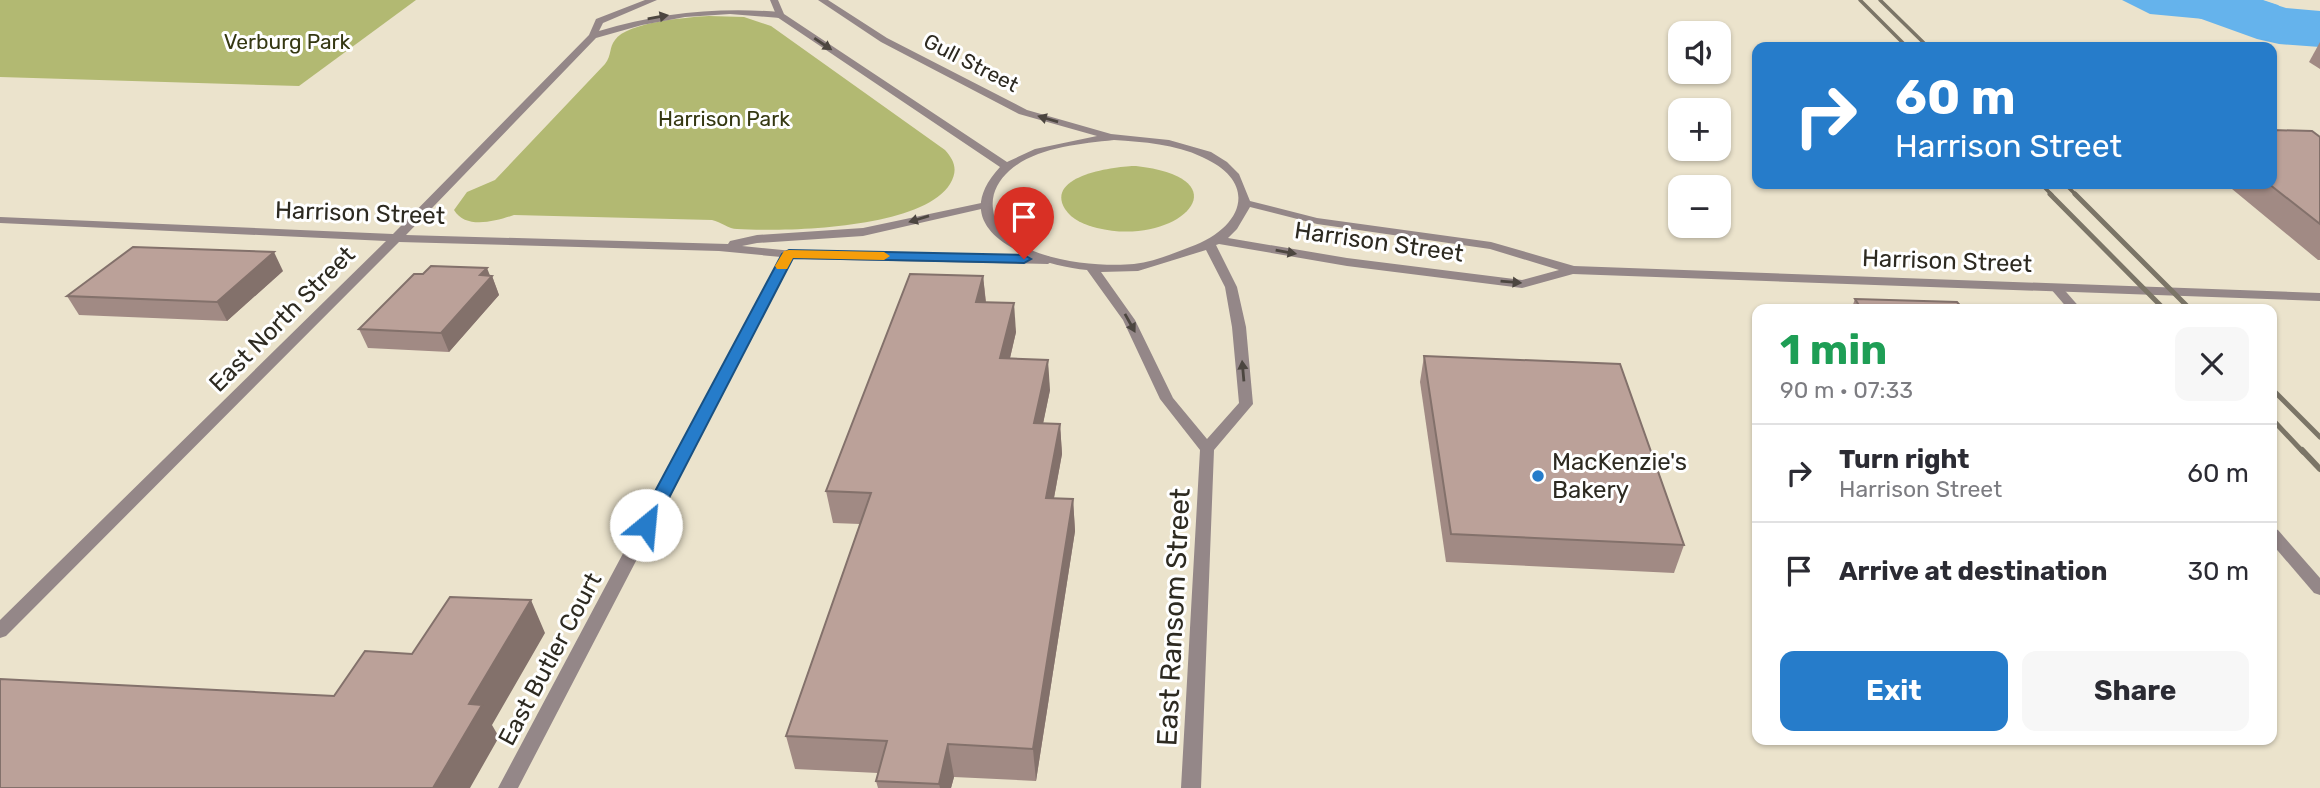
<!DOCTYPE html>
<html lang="en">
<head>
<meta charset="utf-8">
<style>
	:root { --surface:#fff; --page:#f7f7f7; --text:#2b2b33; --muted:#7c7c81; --line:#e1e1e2; --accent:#267cca }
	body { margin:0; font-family:Rubik,sans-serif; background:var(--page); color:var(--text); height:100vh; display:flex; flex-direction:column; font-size:26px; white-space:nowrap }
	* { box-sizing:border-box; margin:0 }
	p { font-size:23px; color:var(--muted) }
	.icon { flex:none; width:38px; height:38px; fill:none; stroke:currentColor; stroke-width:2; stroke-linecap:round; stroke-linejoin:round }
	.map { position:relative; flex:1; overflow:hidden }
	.sheet { position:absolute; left:1752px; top:304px; width:525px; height:441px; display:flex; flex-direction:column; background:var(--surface); border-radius:14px; box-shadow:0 2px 5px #0004 }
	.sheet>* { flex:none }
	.hud { position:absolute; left:1752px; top:42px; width:525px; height:147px; border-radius:14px; box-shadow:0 2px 5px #0004; background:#267cca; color:#fff; overflow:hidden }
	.tools { position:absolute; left:1668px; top:21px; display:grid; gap:14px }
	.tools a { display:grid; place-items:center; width:63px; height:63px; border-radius:14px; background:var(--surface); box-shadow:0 2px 5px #0004; font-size:35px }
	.pin { position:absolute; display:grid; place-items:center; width:60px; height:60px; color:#fff; margin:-72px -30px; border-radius:50% 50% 50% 0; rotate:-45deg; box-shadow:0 0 7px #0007 }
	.pin .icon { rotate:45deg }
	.me { position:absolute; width:77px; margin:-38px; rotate:28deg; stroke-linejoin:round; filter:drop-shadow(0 0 5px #0008) }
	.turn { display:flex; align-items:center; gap:24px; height:147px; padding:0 28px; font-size:32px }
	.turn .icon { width:91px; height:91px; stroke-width:2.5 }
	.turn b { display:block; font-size:49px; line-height:60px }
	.round { display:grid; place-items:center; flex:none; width:74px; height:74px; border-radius:14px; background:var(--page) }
	.summary { display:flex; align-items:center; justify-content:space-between; height:119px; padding:0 28px }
	h1 { font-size:42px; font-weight:700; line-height:52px; color:#1e9e55 }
	.action { display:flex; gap:14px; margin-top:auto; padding:14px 28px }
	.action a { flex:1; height:80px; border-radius:14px; background:var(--accent); color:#fff; font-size:28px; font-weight:700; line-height:80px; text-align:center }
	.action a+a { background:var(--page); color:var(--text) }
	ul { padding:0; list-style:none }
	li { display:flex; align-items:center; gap:21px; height:98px; padding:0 28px; border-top:2px solid var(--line) }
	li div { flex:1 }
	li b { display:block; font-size:26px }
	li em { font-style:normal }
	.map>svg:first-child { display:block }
	.green { fill:#b2b972 }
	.water { fill:#65b3ec }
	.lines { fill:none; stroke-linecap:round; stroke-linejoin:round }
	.river { fill:#65b3ec; fill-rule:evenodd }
	.minor { fill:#948788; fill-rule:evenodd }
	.tertiary { fill:#948788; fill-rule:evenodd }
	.rail-far2 { stroke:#7b7567; stroke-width:3.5 }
	.rail-far1 { stroke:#7b7567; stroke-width:5 }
	.rail { stroke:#7b7567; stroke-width:6 }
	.wall { fill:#a18a84 }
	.shaded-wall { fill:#83716b }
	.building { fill:#bba199; stroke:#83716b; stroke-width:2 }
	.oneway { fill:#4c4640 }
	.route { fill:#267cca; stroke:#195183; stroke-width:2 }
	.slow { fill:#f59e0b }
	.poi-dot { fill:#267cca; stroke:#fff; stroke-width:2.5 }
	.labels { text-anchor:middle; stroke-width:6; stroke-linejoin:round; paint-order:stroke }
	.far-park-label { font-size:21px; fill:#353812; stroke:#fff }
	.far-street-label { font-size:21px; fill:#2d2a21; stroke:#fff }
	.street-label { font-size:24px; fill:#2d2a21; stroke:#fff }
	.poi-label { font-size:24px; fill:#2d2a21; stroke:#fff; text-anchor:start }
	.near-street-label { font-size:28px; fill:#2d2a21; stroke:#fff }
</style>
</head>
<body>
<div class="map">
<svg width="2320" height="788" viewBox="0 0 2320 788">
	<rect width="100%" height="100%" fill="#ebe3cc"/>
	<!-- green -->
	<g class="green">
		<polygon points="0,0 416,0 299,86 0,77"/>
		<path d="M709,16l35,1 27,9 174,124c10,11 13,21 5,34 -28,45 -165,48 -213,45 -8,0 -16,-7 -25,-9l-198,-5c-18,6 -48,15 -60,-5l13,-18 28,-12 110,-116c7,-9 4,-17 10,-24 12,-18 74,-23 94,-24z"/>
		<path d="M1136,166c112,13 41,82 -39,62 -12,-3 -25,-8 -32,-19 -21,-34 52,-43 71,-43z"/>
	</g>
	<!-- water -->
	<polygon class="water" points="2122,0 2263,0 2278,5 2293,20 2279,26 2150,14"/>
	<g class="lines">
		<!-- river -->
		<polygon class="river" points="2174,0 2261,0 2286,8 2320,11 2320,47 2279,44 2257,39 2182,12"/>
		<!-- minor -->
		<g class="minor">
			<path d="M645,0h12l-54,23 -4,8c61,-18 118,-24 181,-19l4,3 -4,3 -50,-4 -45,3 -43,8 -46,13 -190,197 322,9 2,-3 27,-6 106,-7 123,-26 6,3 -2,2 -127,29 -106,7 -15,3 51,5 255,5 6,4 -6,4 -255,-5 -275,529h-20l283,-531 -62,-6 -320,-9 -393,394 -6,2v-18l386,-379 -386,-18v-6l393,17 196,-199 7,-16z"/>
			<polygon points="2056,284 2060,285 2082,310 2069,310 2050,288"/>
			<polygon points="2272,528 2278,530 2320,578 2320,595 2314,593 2272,544"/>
		</g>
		<!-- tertiary -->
		<path class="tertiary" d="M770,0h8l6,14 223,148 28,-13 62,-13 -78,-22 -138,-72 -63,-42h10l59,38 140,72 84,24 58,6 42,12 16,10 12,12 11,27 67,17 174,24 83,24 746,27v8l-747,-27 -51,14 -175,-22 -128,-22 -3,1 21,42 9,40 7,77 -39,46 -13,338h-20l19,-338 -40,-51 -37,-79 -36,-50c-52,-5 -147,-38 -87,-103l-223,-150zM1114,140c30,2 61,4 88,17 59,26 40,72 -12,90 -18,7 -37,15 -56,17 -39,4 -136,-5 -141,-55 -2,-15 5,-28 16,-38 27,-24 70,-27 105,-31zM1250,207l67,17 173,25 69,21 -37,10 -175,-22 -119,-20 9,-9zM1206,250l19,37 7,40 7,76 -32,36 -34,-41 -38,-78 -34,-48 37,-1z"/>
		<!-- rail-far2 -->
		<g class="rail-far2">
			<polyline points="1860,0 1907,47"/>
			<polyline points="1880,0 1928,47"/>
			<polyline points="2041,184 2052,195"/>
			<polyline points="2065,184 2076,195"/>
		</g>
		<!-- rail-far1 -->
		<g class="rail-far1">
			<polyline points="2050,194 2165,310"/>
			<polyline points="2075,194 2191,310"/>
			<polyline points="2272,389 2320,437"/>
			<polyline points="2272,419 2303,452"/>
		</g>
		<!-- rail -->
		<polyline class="rail" points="2302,450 2320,469"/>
	</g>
	<!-- wall -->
	<g class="wall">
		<polygon points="2320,42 2320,69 2309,62"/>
		<polygon points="2320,137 2320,260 2318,260 2226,184 2272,184"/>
		<polygon points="283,271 227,321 79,315 67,296"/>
		<polygon points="423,274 492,276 499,295 449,352 368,348 359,329"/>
		<polygon points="983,276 986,302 1016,332 1010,358 1050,390 1043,423 1060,424 1062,454 1054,498 1073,499 1075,531 1036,781 954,777 951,788 878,788 876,781 878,773 795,769 786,736 860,524 833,523 826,491"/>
		<polygon points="1855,299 1964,310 1851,310"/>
		<polygon points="1424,356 1684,545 1674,573 1446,562 1420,382"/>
	</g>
	<!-- shaded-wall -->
	<g class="shaded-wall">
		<polygon points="274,252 283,271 227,321 217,302"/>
		<polygon points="487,268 491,278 492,276 499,295 449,352 441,333 480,275"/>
		<polygon points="983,276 986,305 976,302"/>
		<polygon points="1014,303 1016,332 1003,388 1000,358"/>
		<polygon points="1048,360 1050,390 1037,453 1034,423"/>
		<polygon points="1060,424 1062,454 1048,530 1046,498"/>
		<polygon points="1073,499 1075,531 1036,781 1033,749"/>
		<polygon points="531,600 545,633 492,725 499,737 470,788 433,788 469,704"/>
		<polygon points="948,744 954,777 951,788 940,788 939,784"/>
	</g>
	<!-- building -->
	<g class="building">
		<polygon points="2272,130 2312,131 2320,137 2320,224 2269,184 2272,184"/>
		<polygon points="133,247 274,252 217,302 67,296"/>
		<polygon points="431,266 487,268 480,275 492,276 441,333 359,329 414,274 423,274"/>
		<polygon points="910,274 983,276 976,302 1014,303 1000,358 1048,360 1034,423 1060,424 1046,498 1073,499 1033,749 948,744 939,784 876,781 887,741 786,736 871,493 826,491"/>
		<polygon points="1855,299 1957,302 1964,310 1862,310"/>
		<polygon points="1424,356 1620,364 1684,545 1451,534"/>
		<polygon points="450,597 531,600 469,704 482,705 433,788 0,788 0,679 334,696 365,651 412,654"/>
	</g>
	<!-- one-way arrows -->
	<defs><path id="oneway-solid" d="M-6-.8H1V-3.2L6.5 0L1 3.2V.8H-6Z" transform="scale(1.75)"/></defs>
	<g class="oneway">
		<use href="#oneway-solid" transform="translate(658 17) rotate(-10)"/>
		<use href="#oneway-solid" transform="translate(823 44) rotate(34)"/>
		<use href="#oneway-solid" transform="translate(1048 119) rotate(-164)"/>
		<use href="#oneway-solid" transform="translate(919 219) rotate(163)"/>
		<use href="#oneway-solid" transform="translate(1286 252) rotate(10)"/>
		<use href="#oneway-solid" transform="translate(1511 282) rotate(5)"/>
		<use href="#oneway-solid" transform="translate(1130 323) rotate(61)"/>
		<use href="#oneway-solid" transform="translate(1243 371) rotate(-95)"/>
	</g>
	<!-- route -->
	<polygon class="route" points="789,250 1024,255 1031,259 1024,263 793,258 655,525 653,529 640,529 637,525 782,254"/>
	<!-- slow -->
	<polygon class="slow" points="789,250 884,252 890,256 884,260 793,258 787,269 777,269 775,266 784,251"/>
	<!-- markers -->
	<circle class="poi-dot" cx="1538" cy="476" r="7"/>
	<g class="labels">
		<!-- far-park labels -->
		<g class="far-park-label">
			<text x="287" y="49">Verburg Park</text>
			<text x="724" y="126">Harrison Park</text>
		</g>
		<!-- far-street labels -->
		<g class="far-street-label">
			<text transform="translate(971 63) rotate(27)" y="7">Gull Street</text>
		</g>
		<!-- street labels -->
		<g class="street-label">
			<text transform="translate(360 213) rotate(2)" y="8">Harrison Street</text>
			<text transform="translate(1379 242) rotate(8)" y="8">Harrison Street</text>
			<text transform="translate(1947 261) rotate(2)" y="8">Harrison Street</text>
			<text transform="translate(282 319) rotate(-45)" y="8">East North Street</text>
			<text transform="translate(550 659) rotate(-62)" y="8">East Butler Court</text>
		</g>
		<!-- poi labels -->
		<g class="poi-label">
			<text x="1552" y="470">MacKenzie's<tspan x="1552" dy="28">Bakery</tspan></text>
		</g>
		<!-- near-street labels -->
		<g class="near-street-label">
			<text transform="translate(1173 617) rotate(-87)" y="10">East Ransom Street</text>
		</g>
	</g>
</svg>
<div class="tools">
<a><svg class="icon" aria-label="sound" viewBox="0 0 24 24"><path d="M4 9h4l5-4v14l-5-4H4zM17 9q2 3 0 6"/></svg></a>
<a>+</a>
<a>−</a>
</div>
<div class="pin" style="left:1024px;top:259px;background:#d93025"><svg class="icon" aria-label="arrive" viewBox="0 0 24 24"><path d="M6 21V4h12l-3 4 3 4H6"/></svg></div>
<svg class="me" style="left:646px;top:525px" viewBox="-20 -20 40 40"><circle r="19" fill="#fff"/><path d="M0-13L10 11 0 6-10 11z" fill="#267cca"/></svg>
<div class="hud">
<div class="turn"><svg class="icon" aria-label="right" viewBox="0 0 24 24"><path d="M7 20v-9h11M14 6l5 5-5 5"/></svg><div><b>60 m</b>Harrison Street</div></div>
</div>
<section class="sheet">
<div class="summary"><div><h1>1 min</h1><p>90 m · 07:33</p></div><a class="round"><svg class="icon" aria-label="close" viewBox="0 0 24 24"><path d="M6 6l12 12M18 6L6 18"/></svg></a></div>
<ul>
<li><svg class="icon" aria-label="right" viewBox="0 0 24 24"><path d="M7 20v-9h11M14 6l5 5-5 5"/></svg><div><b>Turn right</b><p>Harrison Street</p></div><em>60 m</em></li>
<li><svg class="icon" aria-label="arrive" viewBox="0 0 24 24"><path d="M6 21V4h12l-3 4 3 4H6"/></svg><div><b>Arrive at destination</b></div><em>30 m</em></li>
</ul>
<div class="action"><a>Exit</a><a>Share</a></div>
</section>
</div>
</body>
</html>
